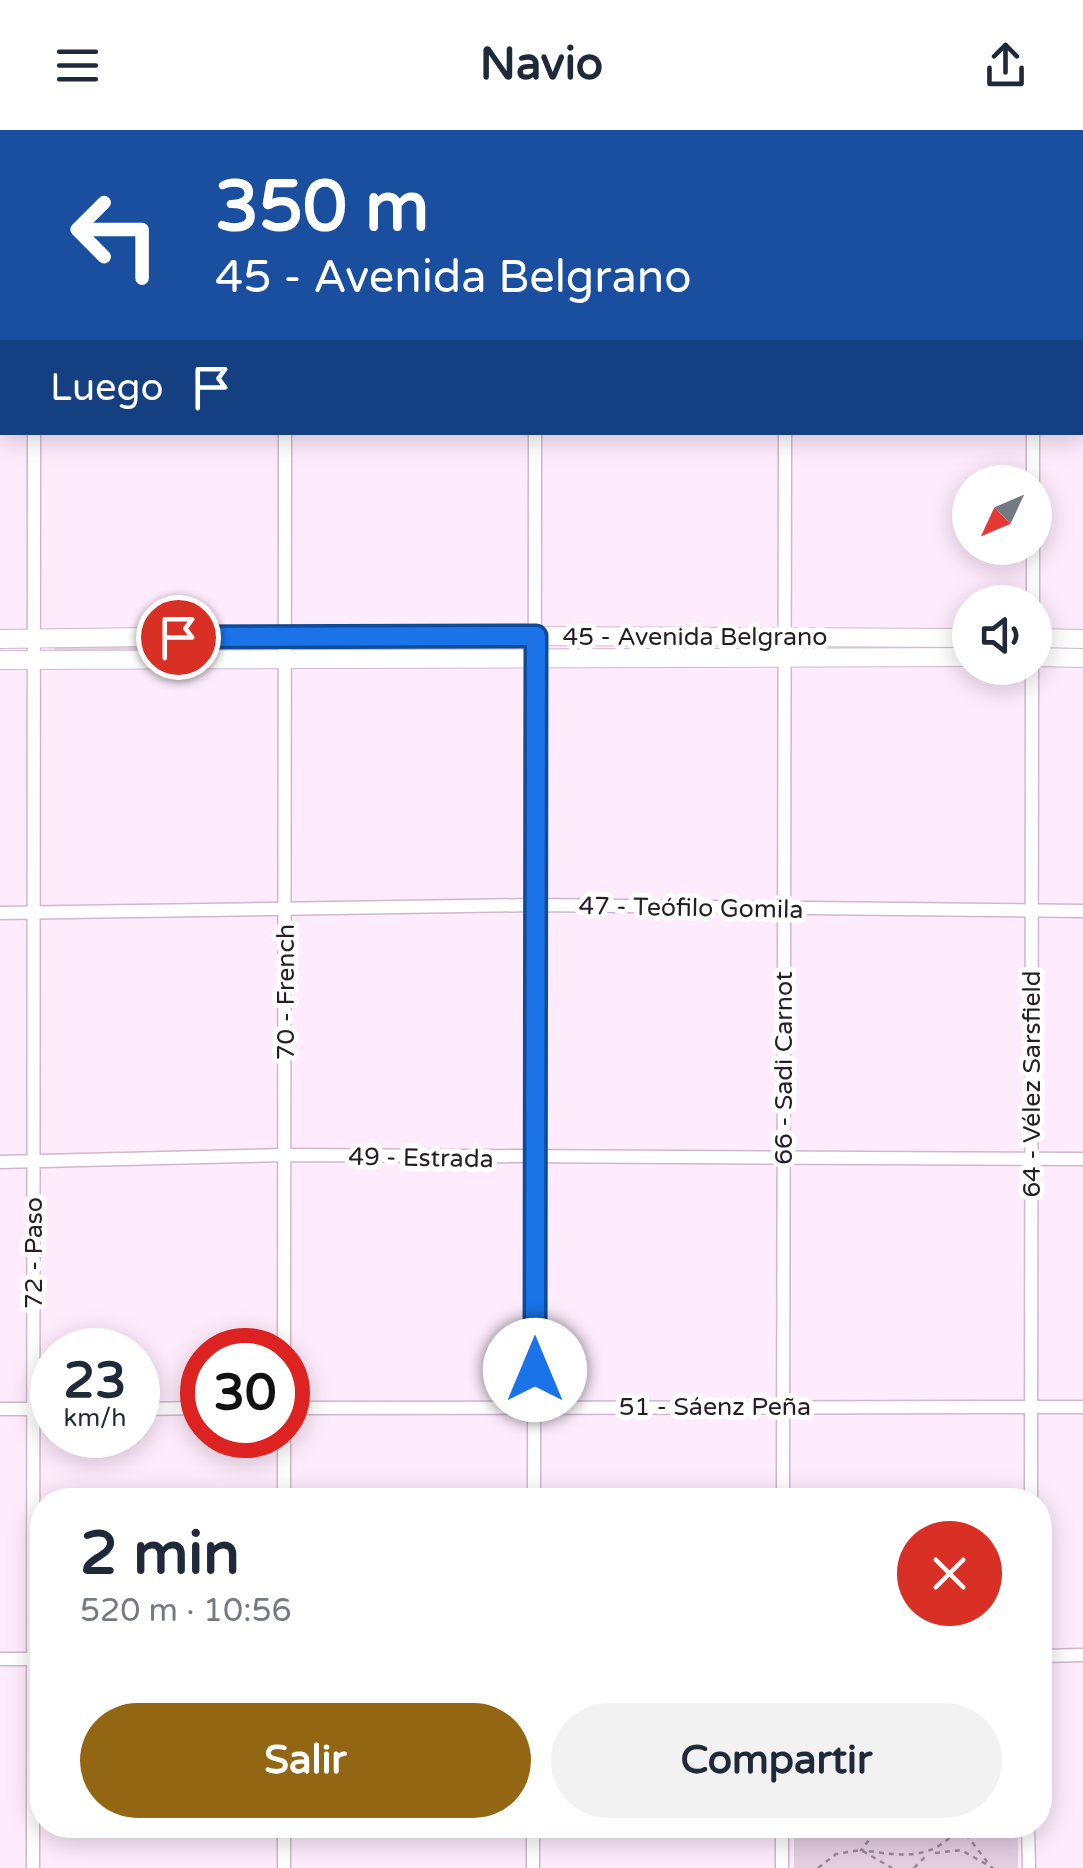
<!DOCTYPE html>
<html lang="es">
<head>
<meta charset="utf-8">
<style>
	:root { --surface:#fff; --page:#f2f2f3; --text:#1f2937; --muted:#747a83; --accent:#936613 }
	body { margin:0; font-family:"Varela Round",sans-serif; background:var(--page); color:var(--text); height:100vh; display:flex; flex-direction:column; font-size:38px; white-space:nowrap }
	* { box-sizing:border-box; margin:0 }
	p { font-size:32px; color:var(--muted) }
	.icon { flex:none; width:55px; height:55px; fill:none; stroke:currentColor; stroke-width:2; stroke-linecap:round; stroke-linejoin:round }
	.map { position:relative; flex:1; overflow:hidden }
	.sheet { position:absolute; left:30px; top:1358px; width:1022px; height:350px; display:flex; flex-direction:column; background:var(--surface); border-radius:40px; box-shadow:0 5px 25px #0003 }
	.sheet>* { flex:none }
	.banner { position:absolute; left:0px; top:0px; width:1085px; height:305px; box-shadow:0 5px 25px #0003; background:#1a4fa0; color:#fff; overflow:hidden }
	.needle { width:65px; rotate:226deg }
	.fabs { position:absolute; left:952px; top:335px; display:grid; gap:20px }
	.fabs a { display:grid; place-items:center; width:100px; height:100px; border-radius:50%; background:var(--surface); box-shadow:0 5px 25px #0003; font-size:50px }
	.speed { position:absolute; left:30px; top:1198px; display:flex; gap:20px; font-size:50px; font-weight:700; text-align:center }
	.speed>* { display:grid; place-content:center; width:130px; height:130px; border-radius:50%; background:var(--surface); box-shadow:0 5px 25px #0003; line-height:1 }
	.speed small { font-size:25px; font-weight:400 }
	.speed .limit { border:15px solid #d22; background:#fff; color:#111 }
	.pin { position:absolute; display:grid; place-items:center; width:85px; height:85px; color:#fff; margin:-42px; border:5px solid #fff; border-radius:50%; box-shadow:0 2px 10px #0007 }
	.me { position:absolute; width:110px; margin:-55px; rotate:0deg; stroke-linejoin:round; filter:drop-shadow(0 0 8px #0008) }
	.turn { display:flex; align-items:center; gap:35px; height:210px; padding:0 50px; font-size:45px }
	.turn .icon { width:130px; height:130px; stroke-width:2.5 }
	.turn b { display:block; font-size:70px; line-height:85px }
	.then { display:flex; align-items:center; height:95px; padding:0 50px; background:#0003; gap:20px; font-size:38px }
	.round { display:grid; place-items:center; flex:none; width:105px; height:105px; border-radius:52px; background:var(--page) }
	.summary { display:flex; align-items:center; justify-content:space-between; height:170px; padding:0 50px }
	h1 { font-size:60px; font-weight:800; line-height:75px }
	.cta { display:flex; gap:20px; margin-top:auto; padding:20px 50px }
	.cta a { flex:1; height:115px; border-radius:60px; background:var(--accent); color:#fff; font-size:40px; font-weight:800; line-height:115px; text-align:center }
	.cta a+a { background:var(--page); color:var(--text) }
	header { display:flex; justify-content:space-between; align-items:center; height:130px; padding:0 50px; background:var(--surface); font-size:45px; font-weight:800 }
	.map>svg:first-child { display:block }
	.green { fill:#e4cee2 }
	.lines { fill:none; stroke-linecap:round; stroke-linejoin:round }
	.minor-casing { stroke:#cfb8cd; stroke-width:15 }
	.secondary-casing { stroke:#cfb8cd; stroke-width:20 }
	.path { stroke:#968895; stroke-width:2.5; stroke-dasharray:5 5; stroke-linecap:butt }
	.minor { stroke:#fff; stroke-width:12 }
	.secondary { stroke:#fff; stroke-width:18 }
	.route-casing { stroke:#114b97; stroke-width:25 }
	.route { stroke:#1a73e8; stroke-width:18 }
	.labels { text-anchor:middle; stroke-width:10; stroke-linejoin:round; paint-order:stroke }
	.street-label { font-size:25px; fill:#261d25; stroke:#fff }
</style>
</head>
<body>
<header><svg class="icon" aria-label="menu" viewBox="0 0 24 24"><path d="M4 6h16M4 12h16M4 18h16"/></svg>Navio<svg class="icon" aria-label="share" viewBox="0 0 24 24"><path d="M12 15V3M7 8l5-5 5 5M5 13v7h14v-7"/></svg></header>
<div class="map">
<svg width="1083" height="1738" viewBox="0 0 1083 1738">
	<rect width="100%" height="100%" fill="#feebfc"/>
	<!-- green -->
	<g class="green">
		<polygon points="264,513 264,519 54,523 54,517"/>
		<polygon points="313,514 517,515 517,520 312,520"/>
		<rect x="794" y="1695" width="224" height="43"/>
	</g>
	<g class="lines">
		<defs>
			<g id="minor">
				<polyline points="38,0 38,2"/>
				<polyline points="536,0 536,2"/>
				<polyline points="286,2 286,0"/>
				<polyline points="780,2 780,0"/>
				<polyline points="1030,2 1030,0"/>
				<polyline points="0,5 2,5"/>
				<polyline points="1082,10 1083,10"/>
				<polyline points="0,257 2,257"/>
				<polyline points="1082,257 1083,257"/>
				<polyline points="1033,352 1033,302"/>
				<polyline points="1033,472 1033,418"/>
				<polyline points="0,783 534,775 1083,781"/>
				<polyline points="0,1032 284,1025 1083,1029"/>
				<polyline points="284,1220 285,302"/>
				<polyline points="288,1278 1083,1277"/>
				<polyline points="0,1279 52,1279"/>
				<polyline points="138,1279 202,1278"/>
				<polyline points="284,1370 284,1305"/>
				<polyline points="534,1370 535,302"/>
				<polyline points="783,1370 785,302"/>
				<polyline points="1031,1370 1032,538"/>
				<polyline points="1040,1526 1083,1525"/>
				<polyline points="0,1529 42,1529"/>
				<polyline points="284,1695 284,1738"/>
				<polyline points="533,1695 533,1738"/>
				<polyline points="1028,1695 1029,1738"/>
				<polyline points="33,1738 34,302"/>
				<polyline points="782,1738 782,1695"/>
			</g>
			<g id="secondary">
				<polyline points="1035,508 1083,509"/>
				<polyline points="0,509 286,505 970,508"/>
				<polyline points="1035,527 1083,528"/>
				<polyline points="0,530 970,527"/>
			</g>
		</defs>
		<!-- minor casing -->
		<use href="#minor" class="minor-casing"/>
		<!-- secondary casing -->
		<use href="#secondary" class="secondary-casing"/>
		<!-- path -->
		<g class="path">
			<path d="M881,1695l-20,25c42,6 72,12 100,-25"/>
			<polyline points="967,1695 965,1703 988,1733"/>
			<polyline points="935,1723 961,1720 993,1738"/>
			<polyline points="818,1738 836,1724 861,1720 892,1738"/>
			<polyline points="914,1738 927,1725"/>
		</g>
		<!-- minor -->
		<use href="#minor" class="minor"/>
		<!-- secondary -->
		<use href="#secondary" class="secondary"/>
	</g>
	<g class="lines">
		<defs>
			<polyline id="route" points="178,507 536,506 535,1240"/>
		</defs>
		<!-- route casing -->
		<use href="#route" class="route-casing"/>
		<!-- route -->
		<use href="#route" class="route"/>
	</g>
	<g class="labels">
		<!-- street labels -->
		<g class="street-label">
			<text x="695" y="515">45 - Avenida Belgrano</text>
			<text transform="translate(691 777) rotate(1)" y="9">47 - Teófilo Gomila</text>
			<text transform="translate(285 862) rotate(-90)" y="9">70 - French</text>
			<text transform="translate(783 938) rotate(-90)" y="9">66 - Sadi Carnot</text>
			<text transform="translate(1031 954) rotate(-90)" y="9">64 - Vélez Sarsfield</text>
			<text transform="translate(421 1027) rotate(1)" y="9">49 - Estrada</text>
			<text transform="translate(33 1123) rotate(-90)" y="9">72 - Paso</text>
			<text x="715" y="1285">51 - Sáenz Peña</text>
		</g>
	</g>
</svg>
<div class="fabs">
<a><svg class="needle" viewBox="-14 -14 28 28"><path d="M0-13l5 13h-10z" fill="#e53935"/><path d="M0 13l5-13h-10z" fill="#747a83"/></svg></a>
<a><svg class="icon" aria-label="sound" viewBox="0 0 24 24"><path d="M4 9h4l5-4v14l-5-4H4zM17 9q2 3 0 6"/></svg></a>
</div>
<div class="speed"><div>23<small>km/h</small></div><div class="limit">30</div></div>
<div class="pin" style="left:178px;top:507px;background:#d93025"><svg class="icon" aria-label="arrive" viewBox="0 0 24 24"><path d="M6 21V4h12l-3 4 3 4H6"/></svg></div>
<svg class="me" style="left:535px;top:1240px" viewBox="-20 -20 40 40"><circle r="19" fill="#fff"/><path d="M0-13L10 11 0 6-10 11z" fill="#1a73e8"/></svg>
<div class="banner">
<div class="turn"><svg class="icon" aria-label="left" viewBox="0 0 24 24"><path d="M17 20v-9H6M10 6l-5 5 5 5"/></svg><div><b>350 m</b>45 - Avenida Belgrano</div></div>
<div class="then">Luego<svg class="icon" aria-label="arrive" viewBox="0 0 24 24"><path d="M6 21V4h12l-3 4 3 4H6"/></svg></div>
</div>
<section class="sheet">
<div class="summary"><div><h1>2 min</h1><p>520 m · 10:56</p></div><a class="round" style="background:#d93025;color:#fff"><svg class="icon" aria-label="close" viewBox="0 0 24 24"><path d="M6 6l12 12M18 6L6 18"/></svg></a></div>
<div class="cta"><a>Salir</a><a>Compartir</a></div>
</section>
</div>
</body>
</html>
